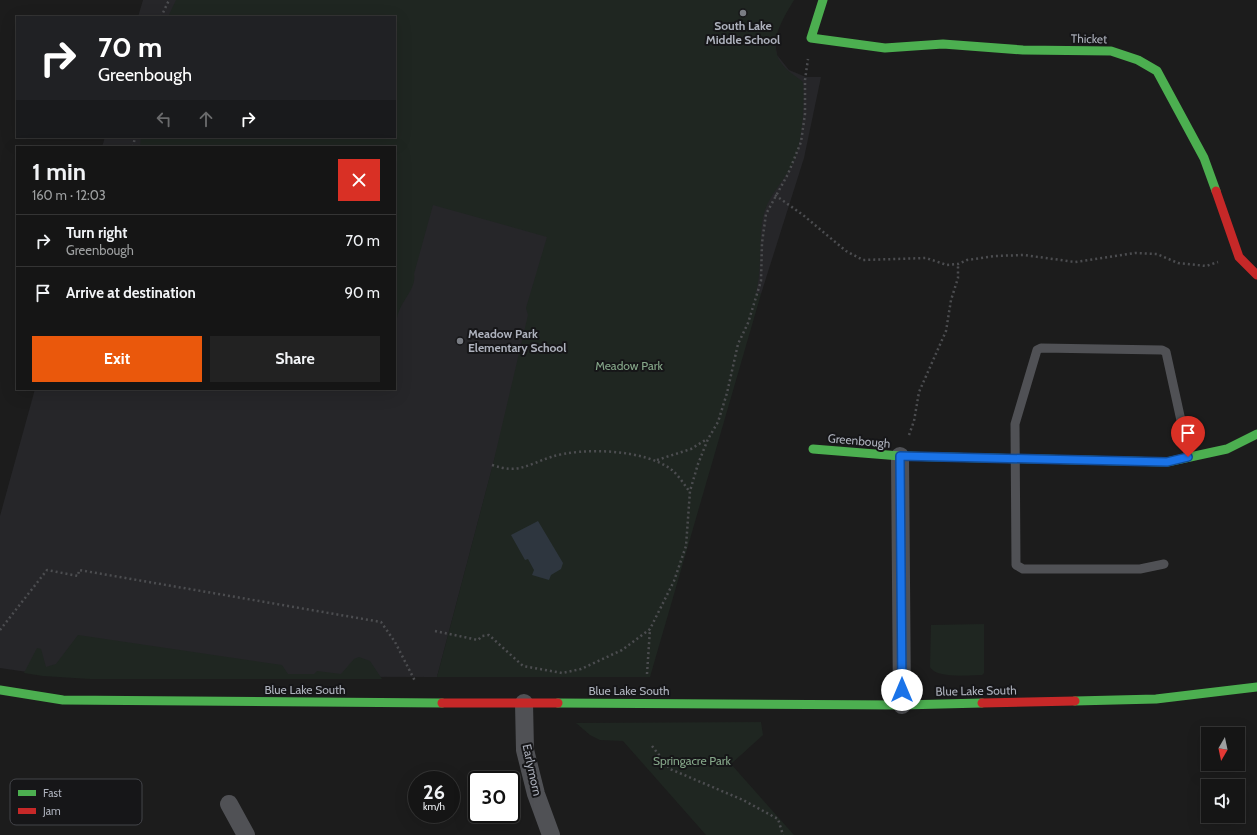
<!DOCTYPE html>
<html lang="en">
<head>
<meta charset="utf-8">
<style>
	:root { --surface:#151515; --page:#222; --text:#f1f3f6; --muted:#9d9fa0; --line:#343434; --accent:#ea580c }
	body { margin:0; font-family:Cabin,sans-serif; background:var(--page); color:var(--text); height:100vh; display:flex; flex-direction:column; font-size:15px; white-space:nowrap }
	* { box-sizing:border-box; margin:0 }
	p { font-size:13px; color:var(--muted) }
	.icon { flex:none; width:22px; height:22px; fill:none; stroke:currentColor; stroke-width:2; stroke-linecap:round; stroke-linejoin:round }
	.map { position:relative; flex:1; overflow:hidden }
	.sheet { position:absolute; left:16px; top:146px; width:380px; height:244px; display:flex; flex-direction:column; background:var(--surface); border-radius:0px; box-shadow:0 4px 16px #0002,0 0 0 1px var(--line) }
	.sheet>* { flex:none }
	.guide { position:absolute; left:16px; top:16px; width:380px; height:122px; border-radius:0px; box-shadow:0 4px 16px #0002,0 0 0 1px var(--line); background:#202124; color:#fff; overflow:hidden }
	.needle { width:26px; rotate:189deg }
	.buttons { position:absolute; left:1201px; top:727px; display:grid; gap:8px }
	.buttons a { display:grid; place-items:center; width:44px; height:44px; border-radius:0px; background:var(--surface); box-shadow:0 4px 16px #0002,0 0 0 1px var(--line); font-size:20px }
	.speed { position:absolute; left:408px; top:771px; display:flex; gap:8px; font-size:20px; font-weight:700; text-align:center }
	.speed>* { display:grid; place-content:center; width:52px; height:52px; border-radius:50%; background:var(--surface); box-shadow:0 4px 16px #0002,0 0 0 1px var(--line); line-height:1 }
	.speed small { font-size:10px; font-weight:400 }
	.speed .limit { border:2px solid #111; border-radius:6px; background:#fff; color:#111 }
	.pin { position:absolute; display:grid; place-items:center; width:34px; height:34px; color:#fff; margin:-41px -17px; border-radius:50% 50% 50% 0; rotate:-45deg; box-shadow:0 0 4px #0007 }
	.pin .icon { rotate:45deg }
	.me { position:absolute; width:44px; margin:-22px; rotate:0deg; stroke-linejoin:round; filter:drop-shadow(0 0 3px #0008) }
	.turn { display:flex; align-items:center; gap:14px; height:84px; padding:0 16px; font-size:18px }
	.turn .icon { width:52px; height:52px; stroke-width:2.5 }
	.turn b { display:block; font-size:28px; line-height:34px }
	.lanes { display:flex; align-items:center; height:38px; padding:0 16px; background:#0003; justify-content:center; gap:20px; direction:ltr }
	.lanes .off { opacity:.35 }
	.round { display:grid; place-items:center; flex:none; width:42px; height:42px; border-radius:0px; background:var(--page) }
	.head { display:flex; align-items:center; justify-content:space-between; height:68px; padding:0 16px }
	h1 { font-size:24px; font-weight:700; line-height:30px }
	.action { display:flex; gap:8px; margin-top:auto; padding:8px 16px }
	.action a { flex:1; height:46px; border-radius:0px; background:var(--accent); color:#fff; font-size:16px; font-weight:700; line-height:46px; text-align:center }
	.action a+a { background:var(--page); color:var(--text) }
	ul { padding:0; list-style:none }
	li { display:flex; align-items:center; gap:12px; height:52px; padding:0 16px; border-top:1px solid var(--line) }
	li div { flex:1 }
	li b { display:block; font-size:15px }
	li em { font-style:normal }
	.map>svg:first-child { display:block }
	.built { fill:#262629 }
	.green { fill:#1f2621 }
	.water { fill:#2e363f }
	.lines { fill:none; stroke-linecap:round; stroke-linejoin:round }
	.path { stroke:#4c4d50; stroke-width:2.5; stroke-dasharray:2 3; stroke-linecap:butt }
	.lane { stroke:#505155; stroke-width:9 }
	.street { stroke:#505155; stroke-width:18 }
	.fast { stroke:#4caf50; stroke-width:9 }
	.jam { stroke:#c62828; stroke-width:9 }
	.route-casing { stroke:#114b97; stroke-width:10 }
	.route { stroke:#1a73e8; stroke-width:7 }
	.poi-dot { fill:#7a7d84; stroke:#161618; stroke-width:1.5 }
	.labels { text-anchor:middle; stroke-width:4; stroke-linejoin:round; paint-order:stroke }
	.poi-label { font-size:12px; font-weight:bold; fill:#adb1bc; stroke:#161618 }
	.street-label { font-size:12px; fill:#adb1bc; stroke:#161618 }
	.park-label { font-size:12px; fill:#85a789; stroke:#161618 }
	.key { fill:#161618; stroke:#434449; stroke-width:1 }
	.key-label { font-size:11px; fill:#adb1bc }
</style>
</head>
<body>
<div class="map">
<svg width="1257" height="835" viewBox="0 0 1257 835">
	<rect width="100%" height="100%" fill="#1c1c1c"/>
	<!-- built -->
	<polygon class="built" points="143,0 791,0 774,35 777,55 789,70 806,77 821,77 804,158 761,294 554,234 437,677 68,676 41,674 0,668 0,516 35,389 395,389 395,147 102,147 105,137 395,137 395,17 138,17"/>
	<!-- green -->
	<g class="green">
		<path d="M176,0h618c-11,19 -28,43 -12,64 5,7 14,12 21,18 2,21 -1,63 -10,81 -8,16 -22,30 -28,47 -8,26 -2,56 -9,82l5,2 -111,383h-213l56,-213 35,-149 -2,-7 21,-71 -114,-32 -19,69c3,13 -12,26 -16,40 -2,6 -2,13 -3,19v-186h-255l1,-10h254v-120h-227z"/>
		<path d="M984,624v49l-2,2c-13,0 -45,4 -52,-8l1,-42z"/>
		<polygon points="78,635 282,665 288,674 314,674 317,671 341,674 354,659 359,657 370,661 382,679 90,679 43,676 24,673 37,648 41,649 46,667 56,664"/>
		<polygon points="761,722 763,735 731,764 794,835 706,835 623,741 600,740 590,735 576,723"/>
	</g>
	<!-- water -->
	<polygon class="water" points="538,521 563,563 561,569 551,575 549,580 532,575 534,570 528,559 525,560 511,535"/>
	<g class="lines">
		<!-- path -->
		<g class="path">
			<polyline points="161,17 169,0"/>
			<polyline points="133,147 135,137"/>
			<polyline points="775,195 803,215 846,251 863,260 926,258 947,265 958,264 967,260 995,256 1024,255 1075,262 1135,253 1157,254 1178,263 1206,266 1218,262"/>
			<polyline points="909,435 914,421 919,392 946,331 951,300 958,278 958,264"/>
			<polyline points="657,460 691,449 707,439"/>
			<path d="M492,465c26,9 35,0 59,-8 31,-10 94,-8 121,13 6,5 12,14 17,21"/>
			<polyline points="0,630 47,570 78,576 79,570 381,622 395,642 415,681"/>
			<polyline points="435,631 478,640 482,636 489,635 523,666 562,673 581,669 622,650 650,629 674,581 686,546 690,491 698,464 708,439 718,422 727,393 738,344 748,323 761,281 762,243 766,214 788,174 801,142 805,114 805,80 808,59"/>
			<polyline points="647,674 650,629"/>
			<polyline points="652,746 670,769 743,800 778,819 783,835"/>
		</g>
		<!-- lane -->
		<polyline class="lane" points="1164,564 1140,569 1023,569 1016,565 1015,424 1037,350 1041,348 1162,350 1166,352 1189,457"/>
		<!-- street -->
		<g class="street">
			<polyline points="900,456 902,705"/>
			<polyline points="524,703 525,750 536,794 551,835"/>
			<polyline points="229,804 246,835"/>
		</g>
		<!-- fast -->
		<g class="fast">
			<polyline points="823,0 811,38 885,48 943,44 1023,50 1111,51 1138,60 1157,71 1204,158 1216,191"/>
			<polyline points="813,449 900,456 1167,462 1227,449 1257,434"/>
			<polyline points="0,690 63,700 442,703"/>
			<polyline points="1075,701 1156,699 1257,687"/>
			<polyline points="558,703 902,705 982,703"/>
		</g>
		<!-- jam -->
		<g class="jam">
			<polyline points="1216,191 1239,257 1257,275"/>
			<polyline points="442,703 558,703"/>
			<polyline points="982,703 1075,701"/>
		</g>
	</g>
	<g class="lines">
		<defs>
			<polyline id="route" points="902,690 900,456 1167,462 1188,457"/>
		</defs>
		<!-- route casing -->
		<use href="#route" class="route-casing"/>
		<!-- route -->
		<use href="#route" class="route"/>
	</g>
	<!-- markers -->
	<g class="poi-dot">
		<circle cx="743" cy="13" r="4"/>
		<circle cx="460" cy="341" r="4"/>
	</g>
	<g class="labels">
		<!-- poi labels -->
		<g class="poi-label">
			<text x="743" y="30">South Lake<tspan x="743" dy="14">Middle School</tspan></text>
			<text x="468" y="338" text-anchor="start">Meadow Park<tspan x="468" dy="14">Elementary School</tspan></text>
		</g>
		<!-- street labels -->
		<g class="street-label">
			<text transform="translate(1089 39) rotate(1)" y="4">Thicket</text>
			<text transform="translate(859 441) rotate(5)" y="4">Greenbough</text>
			<text x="305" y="694">Blue Lake South</text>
			<text x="629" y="695">Blue Lake South</text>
			<text transform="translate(976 691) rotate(-1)" y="4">Blue Lake South</text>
			<text transform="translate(532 770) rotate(78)" y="4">Earlymorn</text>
		</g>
		<!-- park labels -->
		<g class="park-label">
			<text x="629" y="370">Meadow Park</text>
			<text x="692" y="765">Springacre Park</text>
		</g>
	</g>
	<!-- legend -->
	<rect x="10" y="779" width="132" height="46" rx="6" class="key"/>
	<rect x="18" y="790" width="18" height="6" fill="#4caf50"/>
	<rect x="18" y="808" width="18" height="6" fill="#c62828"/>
	<g class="key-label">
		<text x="43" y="797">Fast</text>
		<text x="43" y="815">Jam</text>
	</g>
</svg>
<div class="buttons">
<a><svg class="needle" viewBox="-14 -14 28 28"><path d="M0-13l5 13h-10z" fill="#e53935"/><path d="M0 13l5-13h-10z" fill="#9d9fa0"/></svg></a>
<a><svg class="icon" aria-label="sound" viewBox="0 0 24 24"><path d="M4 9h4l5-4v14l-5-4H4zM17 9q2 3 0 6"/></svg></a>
</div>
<div class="speed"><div>26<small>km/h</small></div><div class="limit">30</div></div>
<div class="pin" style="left:1188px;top:457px;background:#d93025"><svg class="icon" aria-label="arrive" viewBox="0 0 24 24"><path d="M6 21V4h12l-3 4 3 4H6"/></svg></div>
<svg class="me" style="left:902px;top:690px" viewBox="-20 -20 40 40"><circle r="19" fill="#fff"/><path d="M0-13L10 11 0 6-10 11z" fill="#1a73e8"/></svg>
<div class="guide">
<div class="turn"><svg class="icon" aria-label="right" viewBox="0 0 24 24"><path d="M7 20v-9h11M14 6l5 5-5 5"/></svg><div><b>70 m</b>Greenbough</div></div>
<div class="lanes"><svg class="icon off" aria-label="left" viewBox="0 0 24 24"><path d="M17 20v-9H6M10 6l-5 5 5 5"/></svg><svg class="icon off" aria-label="ahead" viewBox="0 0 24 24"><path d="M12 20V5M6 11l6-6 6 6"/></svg><svg class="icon" aria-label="right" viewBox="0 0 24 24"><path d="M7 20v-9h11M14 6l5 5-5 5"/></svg></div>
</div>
<section class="sheet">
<div class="head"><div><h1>1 min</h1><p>160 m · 12:03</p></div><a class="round" style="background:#d93025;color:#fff"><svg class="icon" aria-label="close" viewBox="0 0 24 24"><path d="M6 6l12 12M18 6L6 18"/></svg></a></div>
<ul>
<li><svg class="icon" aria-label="right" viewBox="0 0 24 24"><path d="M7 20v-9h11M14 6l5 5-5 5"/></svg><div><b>Turn right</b><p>Greenbough</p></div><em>70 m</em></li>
<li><svg class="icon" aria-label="arrive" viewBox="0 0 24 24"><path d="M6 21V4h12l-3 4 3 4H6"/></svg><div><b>Arrive at destination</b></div><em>90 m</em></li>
</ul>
<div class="action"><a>Exit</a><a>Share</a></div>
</section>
</div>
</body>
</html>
